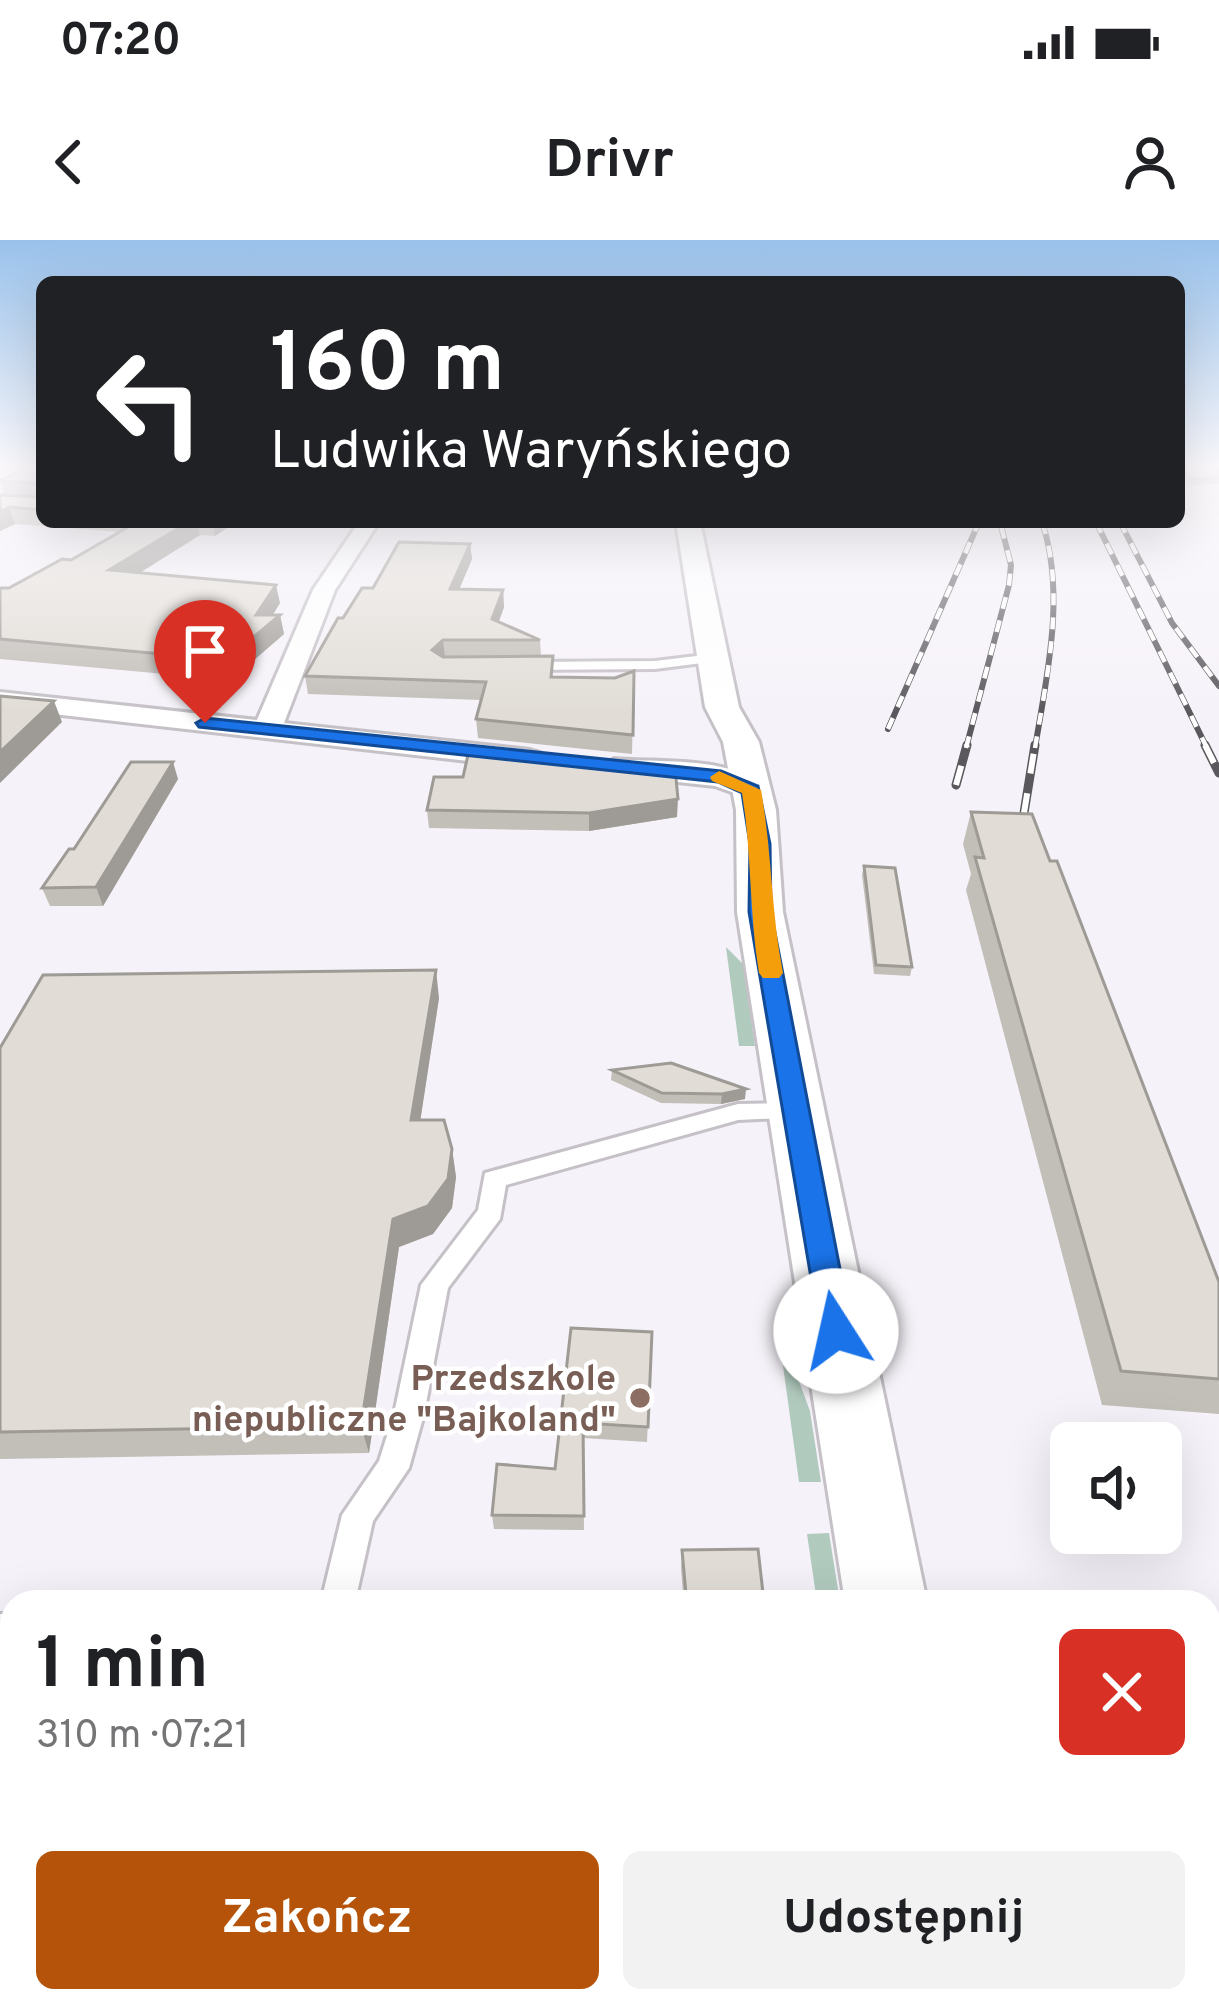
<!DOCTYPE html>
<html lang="pl">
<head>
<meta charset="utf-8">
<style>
	:root { --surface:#fff; --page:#f2f2f2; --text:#202124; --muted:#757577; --accent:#b45309 }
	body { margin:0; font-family:Overpass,sans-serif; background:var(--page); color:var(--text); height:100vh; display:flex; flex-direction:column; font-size:45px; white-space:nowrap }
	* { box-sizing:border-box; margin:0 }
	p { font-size:39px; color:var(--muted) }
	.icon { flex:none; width:66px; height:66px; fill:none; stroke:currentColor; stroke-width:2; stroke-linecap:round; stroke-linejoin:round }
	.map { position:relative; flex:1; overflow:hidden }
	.drawer { position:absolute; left:0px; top:1350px; width:1221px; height:423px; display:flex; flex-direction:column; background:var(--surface); border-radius:36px 36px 0 0; box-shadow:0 12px 48px #0002 }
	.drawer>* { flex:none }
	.banner { position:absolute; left:36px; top:36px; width:1149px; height:252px; border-radius:18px; box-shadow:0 12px 48px #0002; background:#202124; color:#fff; overflow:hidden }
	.buttons { position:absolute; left:1050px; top:1182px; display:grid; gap:24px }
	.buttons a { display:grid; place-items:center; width:132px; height:132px; border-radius:18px; background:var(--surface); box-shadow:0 12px 48px #0002; font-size:60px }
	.pin { position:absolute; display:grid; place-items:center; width:102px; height:102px; color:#fff; margin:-123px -51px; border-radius:50% 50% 50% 0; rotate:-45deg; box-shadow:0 0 12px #0007 }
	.pin .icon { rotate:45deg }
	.me { position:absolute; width:132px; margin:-66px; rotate:350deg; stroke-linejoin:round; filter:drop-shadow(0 0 9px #0008) }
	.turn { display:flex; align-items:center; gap:42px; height:252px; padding:0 36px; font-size:54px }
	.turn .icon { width:156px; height:156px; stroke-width:2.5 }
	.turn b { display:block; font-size:84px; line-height:102px }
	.round { display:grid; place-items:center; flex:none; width:126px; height:126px; border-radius:18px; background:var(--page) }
	.overview { display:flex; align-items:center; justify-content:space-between; height:204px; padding:0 36px }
	h1 { font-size:72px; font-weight:700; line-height:90px }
	.action { display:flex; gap:24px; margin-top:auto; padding:24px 36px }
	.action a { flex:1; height:138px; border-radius:18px; background:var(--accent); color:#fff; font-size:48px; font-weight:700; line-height:138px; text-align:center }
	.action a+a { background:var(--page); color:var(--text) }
	.status { display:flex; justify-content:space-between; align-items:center; height:84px; padding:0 60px; background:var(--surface); direction:ltr }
	.status svg { height:33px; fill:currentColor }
	header { display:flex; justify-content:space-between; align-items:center; height:156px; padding:0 36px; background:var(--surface); font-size:54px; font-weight:700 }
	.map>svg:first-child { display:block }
	.green { fill:#b1cabe }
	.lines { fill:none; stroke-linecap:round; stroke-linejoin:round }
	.service-casing { stroke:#c5c1c7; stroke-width:6 }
	.minor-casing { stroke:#c5c1c7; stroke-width:6 }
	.tertiary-casing { stroke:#c5c1c7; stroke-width:6 }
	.service { fill:#fff; fill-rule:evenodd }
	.minor { fill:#fff; fill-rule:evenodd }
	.tertiary { fill:#fff; fill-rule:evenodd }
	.rail-far1-casing { stroke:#5a585c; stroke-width:6 }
	.rail-casing { stroke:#5a585c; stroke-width:9 }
	.rail-far1 { stroke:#fff; stroke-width:4.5; stroke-dasharray:12; stroke-linecap:butt }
	.rail { stroke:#fff; stroke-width:6; stroke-dasharray:20; stroke-linecap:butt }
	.wall { fill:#c2beb8 }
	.shaded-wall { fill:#9e9b96 }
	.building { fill:#e1ddd6; stroke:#9e9b96; stroke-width:3 }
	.route { fill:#1a73e8; stroke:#114b97; stroke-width:3 }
	.slow { fill:#f59e0b }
	.education-dot { fill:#8d6e63; stroke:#fff; stroke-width:4.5 }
	.labels { text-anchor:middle; stroke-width:9; stroke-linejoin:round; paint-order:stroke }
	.near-education-label { font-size:36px; font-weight:bold; fill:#785e54; stroke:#fff; text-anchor:end }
</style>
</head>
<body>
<div class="status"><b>07:20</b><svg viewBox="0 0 49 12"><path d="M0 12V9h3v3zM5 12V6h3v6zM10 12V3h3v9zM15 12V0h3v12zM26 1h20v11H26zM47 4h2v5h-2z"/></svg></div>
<header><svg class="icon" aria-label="back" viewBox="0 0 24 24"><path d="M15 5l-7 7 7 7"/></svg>Drivr<svg class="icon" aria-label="person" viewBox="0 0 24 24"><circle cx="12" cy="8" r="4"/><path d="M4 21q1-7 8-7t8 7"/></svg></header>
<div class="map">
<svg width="1219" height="1772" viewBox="0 0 1219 1772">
	<rect width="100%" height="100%" fill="#f6f2f9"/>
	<!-- green -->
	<g class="green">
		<polygon points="726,707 743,724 755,806 739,806"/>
		<polygon points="777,1082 810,1171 821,1242 799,1242"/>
		<polygon points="829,1293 840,1362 817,1362 807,1294"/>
	</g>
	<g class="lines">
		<defs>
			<g id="service">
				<polygon points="713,414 720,418 718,421 655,429 524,430 517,426 524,422 655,421"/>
				<polygon points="796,863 808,871 804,877 738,880 506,945 500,979 448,1048 424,1174 409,1228 373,1281 355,1362 321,1362 342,1275 379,1221 394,1174 421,1045 478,970 485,933 738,864"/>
				<rect x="0" y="1374" width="12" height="36"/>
				<rect x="0" y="1519" width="12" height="38"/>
				<rect x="0" y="1699" width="12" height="42"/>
				<rect x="510" y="1761" width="44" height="11"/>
				<polygon points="711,1761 942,1761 937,1772 716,1772"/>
			</g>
			<g id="minor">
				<polygon points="359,282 379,282 335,350 284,483 530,510 540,513 545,519 540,525 530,528 0,468 0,452 257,480 313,350"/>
				<path d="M614,519c43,4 122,-4 152,31l-15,9 -36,-13 -112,-12 -4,-6z"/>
			</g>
			<g id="tertiary">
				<polygon points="676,282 700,282 739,467 759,502 776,570 783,672 927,1362 845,1362 737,672 736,570 723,502 705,467"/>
				<polygon points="908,1761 1012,1761 1014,1772 910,1772"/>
			</g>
		</defs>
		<!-- service casing -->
		<use href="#service" class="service-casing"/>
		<!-- minor casing -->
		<use href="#minor" class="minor-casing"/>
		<!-- tertiary casing -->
		<use href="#tertiary" class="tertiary-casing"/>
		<!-- service -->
		<use href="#service" class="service"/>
		<!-- minor -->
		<use href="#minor" class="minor"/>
		<!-- tertiary -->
		<use href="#tertiary" class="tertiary"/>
		<defs>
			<g id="rail-far1">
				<polyline points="1096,282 1207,508"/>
				<polyline points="1120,282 1172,383 1219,446"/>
				<polyline points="888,489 979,282"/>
				<polyline points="966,508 1009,345 1011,325 1000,282"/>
				<path d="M1035,508c12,-73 31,-155 7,-226"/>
			</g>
			<g id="rail">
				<polyline points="1205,505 1219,533"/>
				<polyline points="956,545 967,505"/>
				<polyline points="1024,573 1035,505"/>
			</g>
		</defs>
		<!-- rail-far1 casing -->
		<use href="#rail-far1" class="rail-far1-casing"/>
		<!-- rail casing -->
		<use href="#rail" class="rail-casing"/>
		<!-- rail-far1 -->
		<use href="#rail-far1" class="rail-far1"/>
		<!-- rail -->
		<use href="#rail" class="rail"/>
	</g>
	<!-- wall -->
	<g class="wall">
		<polygon points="42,225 42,282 236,282 215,296 200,295 139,333 280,363 273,375 280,375 284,394 231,440 0,419 0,348 9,348 71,320 120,292 15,284 0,291 0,255 3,255 0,240"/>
		<polygon points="1179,225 1219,225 1219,244 1188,245 1179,233"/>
		<polygon points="470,304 472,319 459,350 503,350 504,367 499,382 540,400 541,416 553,437 615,438 634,431 632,514 478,498 476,479 481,460 308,454 305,436 343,378 373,348"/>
		<polygon points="463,537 677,577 589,591 429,588 427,570"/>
		<polygon points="178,539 103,666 50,666 42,648 74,609"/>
		<polygon points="971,572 1219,1042 1219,1174 1102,1165 966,650 971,634 963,604"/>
		<polygon points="864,626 912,727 910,736 874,734 862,635"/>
		<polygon points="439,758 420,880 452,909 456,937 452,968 433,994 399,1007 369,1213 0,1219 0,808"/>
		<polygon points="612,830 745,859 721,864 661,863 611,840"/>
		<polygon points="571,1088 652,1092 647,1202 583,1198 584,1290 494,1289 492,1275 555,1229"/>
		<polygon points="682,1310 764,1362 683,1354 681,1327"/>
	</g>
	<!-- shaded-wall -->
	<g class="shaded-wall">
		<polygon points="9,267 15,284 0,291 0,272"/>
		<polygon points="120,282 140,282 123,292"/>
		<polygon points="189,282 197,282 200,295 114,349 109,330"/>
		<polygon points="212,282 236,282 215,296"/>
		<polygon points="470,304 472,319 452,366 450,349"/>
		<polygon points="276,345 280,363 264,388 280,375 284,394 231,440 226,420"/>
		<polygon points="503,350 504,367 493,397 492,379"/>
		<polygon points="443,400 445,418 432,410"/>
		<polygon points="54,461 62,482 0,543 0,512"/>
		<polygon points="173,522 178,539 103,666 96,647"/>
		<polygon points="678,559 677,577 589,591 589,573"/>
		<polygon points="436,730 439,758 416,909 411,880"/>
		<polygon points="746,849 745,859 721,864 722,854"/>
		<polygon points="452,909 456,937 452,968 433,994 399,1007 369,1213 361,1186 393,979"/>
	</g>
	<!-- building -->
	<g class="building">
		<polygon points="33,225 42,225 42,270 9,267 0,272 0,255 40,257 37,243 0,241"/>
		<polygon points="1179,225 1219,225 1219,238 1190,239"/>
		<polygon points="137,282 189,282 109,330 276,345 256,375 280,375 226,420 0,399 0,348 9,348 62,319 71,320"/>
		<polygon points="399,302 470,304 450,349 503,350 492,379 540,400 443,400 432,410 443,417 553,416 551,437 615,438 634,431 633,495 476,479 486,442 305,436 338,378 343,378 362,348 373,348"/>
		<polygon points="0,456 54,461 0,512"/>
		<polygon points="470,506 632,523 632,528 675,528 678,559 589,573 427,570 434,537 463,537"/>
		<polygon points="131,522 173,522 96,647 42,648 69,609 74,609"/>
		<polygon points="971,572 1032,574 1050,621 1057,621 1219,1042 1219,1139 1121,1131 975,617 984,618"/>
		<polygon points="864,626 895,628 912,727 876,725"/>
		<polygon points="436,730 411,880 444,880 452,909 448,939 428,966 393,979 361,1186 0,1192 0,808 43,735"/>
		<polygon points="671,823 746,849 722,854 662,853 612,830"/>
		<polygon points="571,1088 652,1092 648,1187 583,1183 584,1276 492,1275 497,1224 555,1229"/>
		<polygon points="758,1309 764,1362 665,1362 665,1356 686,1354 682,1310"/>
	</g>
	<!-- sky -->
	<linearGradient id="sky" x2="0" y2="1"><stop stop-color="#99c1eb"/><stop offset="0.48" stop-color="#fbf9fc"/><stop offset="1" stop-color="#fbf9fc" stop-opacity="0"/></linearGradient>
	<rect width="1219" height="473" fill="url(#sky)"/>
	<!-- route -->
	<polygon class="route" points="205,478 721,531 758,546 770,604 771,672 852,1091 848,1100 836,1104 825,1100 820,1091 749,672 750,604 742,553 718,542 199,487 196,483"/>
	<!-- slow -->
	<path class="slow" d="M719,531l42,19c11,61 10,122 22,183l-4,5h-16l-4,-5c-10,-60 -7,-120 -17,-180l-30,-12 -2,-4z"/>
	<!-- markers -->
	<circle class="education-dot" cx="640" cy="1158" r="12"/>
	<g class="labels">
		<!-- near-education labels -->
		<g class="near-education-label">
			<text x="616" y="1150">Przedszkole<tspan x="616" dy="41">niepubliczne "Bajkoland"</tspan></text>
		</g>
	</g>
</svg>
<div class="buttons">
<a><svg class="icon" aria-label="sound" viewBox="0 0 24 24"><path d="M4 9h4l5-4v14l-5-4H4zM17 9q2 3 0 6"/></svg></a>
</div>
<div class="pin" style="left:205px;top:483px;background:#d93025"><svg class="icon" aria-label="arrive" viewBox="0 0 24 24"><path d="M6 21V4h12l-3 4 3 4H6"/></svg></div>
<svg class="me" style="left:836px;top:1091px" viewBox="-20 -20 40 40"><circle r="19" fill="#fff"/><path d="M0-13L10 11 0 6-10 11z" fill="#1a73e8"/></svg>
<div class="banner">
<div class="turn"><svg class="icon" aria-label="left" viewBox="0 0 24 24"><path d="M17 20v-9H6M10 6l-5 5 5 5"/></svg><div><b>160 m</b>Ludwika Waryńskiego</div></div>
</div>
<section class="drawer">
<div class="overview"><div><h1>1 min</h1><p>310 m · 07:21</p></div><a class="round" style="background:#d93025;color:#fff"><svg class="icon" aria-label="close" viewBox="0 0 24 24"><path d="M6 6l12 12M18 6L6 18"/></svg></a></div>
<div class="action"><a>Zakończ</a><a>Udostępnij</a></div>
</section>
</div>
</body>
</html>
